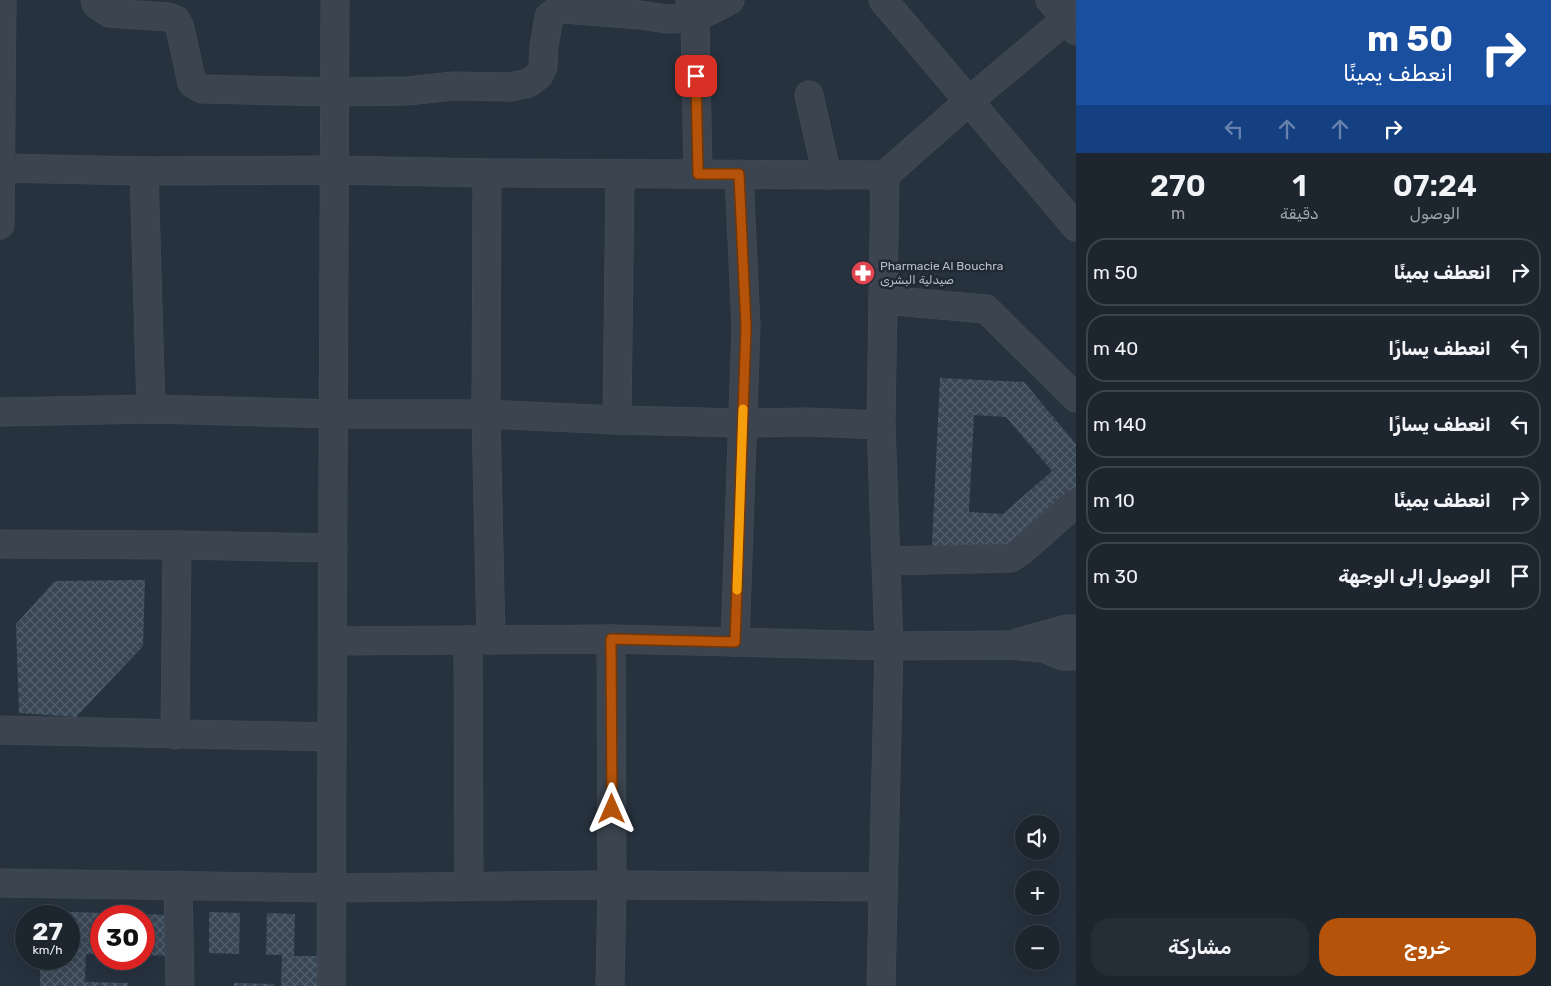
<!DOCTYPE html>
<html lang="ar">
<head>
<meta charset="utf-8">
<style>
	:root { --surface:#1d262f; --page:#252e37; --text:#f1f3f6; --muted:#a0a5aa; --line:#3b434b; --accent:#b45309 }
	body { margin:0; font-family:Rubik,"Noto Sans Arabic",sans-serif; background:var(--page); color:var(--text); direction:rtl; height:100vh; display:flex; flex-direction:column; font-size:19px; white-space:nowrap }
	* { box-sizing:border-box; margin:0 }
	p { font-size:16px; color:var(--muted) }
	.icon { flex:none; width:28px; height:28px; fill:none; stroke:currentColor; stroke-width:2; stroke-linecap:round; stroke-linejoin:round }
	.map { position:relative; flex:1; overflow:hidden; direction:ltr }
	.side { display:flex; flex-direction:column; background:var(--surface); width:475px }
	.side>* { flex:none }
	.banner { background:#1a4fa0; color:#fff; overflow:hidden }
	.tools { position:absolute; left:1015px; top:815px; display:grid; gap:10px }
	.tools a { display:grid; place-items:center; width:45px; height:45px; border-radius:50%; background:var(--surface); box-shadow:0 5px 20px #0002,0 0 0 1px var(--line); font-size:25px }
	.speed { position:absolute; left:15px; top:905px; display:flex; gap:10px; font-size:25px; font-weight:700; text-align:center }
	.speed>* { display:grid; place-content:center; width:65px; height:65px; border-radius:50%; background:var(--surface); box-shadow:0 5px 20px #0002,0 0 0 1px var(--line); line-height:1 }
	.speed small { font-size:12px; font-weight:400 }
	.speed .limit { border:8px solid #d22; background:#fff; color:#111 }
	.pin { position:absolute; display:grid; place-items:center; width:42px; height:42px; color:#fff; margin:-21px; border-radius:10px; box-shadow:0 2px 8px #0006 }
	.me { position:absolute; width:55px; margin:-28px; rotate:0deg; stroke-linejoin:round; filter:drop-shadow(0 0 4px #0008) }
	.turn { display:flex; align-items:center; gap:18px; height:105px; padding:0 15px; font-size:22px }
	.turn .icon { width:65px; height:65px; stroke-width:2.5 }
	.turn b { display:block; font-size:35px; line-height:42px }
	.lanes { display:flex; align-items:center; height:48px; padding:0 15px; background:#0003; justify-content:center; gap:25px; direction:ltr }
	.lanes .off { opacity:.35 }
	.eta { display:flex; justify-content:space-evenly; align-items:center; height:85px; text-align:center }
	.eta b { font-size:30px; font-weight:600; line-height:35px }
	.primary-button { display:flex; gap:10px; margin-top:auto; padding:10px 15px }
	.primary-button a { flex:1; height:58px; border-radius:20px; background:var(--accent); color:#fff; font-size:20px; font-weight:600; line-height:58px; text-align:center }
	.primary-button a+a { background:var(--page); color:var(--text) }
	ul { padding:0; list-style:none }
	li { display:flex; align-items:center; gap:15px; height:68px; margin:0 10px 8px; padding:0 5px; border:2px solid var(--line); border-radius:20px }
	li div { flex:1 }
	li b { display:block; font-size:19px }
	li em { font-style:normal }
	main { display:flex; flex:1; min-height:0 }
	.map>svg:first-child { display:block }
	.building { fill:url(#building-cross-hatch); fill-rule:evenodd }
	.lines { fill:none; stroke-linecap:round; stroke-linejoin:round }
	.minor-casing { stroke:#454d58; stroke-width:29 }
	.minor { stroke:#3b444f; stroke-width:28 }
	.route-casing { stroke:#753606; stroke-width:12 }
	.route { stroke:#b45309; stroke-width:9 }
	.slow { stroke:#f59e0b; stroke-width:9 }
	.labels { text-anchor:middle; stroke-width:5; stroke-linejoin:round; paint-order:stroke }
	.poi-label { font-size:12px; fill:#b8bfca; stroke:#202934; text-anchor:start }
</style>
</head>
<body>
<main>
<section class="side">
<div class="banner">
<div class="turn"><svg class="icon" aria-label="right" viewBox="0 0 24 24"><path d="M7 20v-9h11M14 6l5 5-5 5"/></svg><div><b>50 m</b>انعطف يمينًا</div></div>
<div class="lanes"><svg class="icon off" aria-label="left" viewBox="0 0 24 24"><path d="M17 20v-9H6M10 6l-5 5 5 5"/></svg><svg class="icon off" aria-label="ahead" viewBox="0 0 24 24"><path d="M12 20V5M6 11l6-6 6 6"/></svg><svg class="icon off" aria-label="ahead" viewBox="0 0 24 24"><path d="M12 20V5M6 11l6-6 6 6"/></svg><svg class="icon" aria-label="right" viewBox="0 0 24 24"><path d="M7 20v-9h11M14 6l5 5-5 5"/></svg></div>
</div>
<div class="eta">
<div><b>07:24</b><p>الوصول</p></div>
<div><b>1</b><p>دقيقة</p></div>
<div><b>270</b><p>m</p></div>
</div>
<ul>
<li><svg class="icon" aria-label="right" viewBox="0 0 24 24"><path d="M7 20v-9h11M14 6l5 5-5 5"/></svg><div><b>انعطف يمينًا</b></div><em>50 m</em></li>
<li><svg class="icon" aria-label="left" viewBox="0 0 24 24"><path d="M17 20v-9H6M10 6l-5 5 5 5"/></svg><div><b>انعطف يسارًا</b></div><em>40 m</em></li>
<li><svg class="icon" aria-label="left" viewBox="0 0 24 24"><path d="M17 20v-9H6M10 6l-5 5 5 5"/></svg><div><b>انعطف يسارًا</b></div><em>140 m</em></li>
<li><svg class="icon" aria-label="right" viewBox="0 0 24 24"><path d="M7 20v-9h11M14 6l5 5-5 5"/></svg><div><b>انعطف يمينًا</b></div><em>10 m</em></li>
<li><svg class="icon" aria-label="arrive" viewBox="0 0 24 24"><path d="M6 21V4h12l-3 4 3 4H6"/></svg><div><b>الوصول إلى الوجهة</b></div><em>30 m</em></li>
</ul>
<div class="primary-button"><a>خروج</a><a>مشاركة</a></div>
</section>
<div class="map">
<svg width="1076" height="986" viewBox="0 0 1076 986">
	<defs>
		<pattern id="building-cross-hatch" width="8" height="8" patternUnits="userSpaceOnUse" patternTransform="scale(1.25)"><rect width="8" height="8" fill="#394655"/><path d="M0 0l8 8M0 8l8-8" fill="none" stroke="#545f6c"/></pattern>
	</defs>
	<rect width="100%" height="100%" fill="#27323f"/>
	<!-- building -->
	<g class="building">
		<path d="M940,378l84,4 52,62v54l-61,52 -83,-4zM974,415l32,2 46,54 -49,43 -34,-2z"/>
		<polygon points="145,580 143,646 76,717 19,713 16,624 55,581"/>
		<polygon points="70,912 177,915 176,956 144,955 144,916 101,916 101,954 86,954 85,982 128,983 128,986 40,986 40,959 69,959"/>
		<polygon points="209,912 240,913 239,954 209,953"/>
		<polygon points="267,913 295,914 294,956 323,956 323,986 281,986 282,955 266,955"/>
		<polygon points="234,983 274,984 274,986 234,986"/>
	</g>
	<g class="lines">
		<defs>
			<g id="minor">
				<polyline points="95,0 97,5 109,13 168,17 176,20 180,28 192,83 202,89 334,92 407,91 454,86 510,87 529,83 539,75 543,67 544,46 549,17 555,12 564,9 640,15 667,19 695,18 730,0"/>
				<polyline points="883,0 1076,227"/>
				<polyline points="1050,0 1076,31"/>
				<polyline points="690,1 695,18 698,174"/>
				<polyline points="809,95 827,175"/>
				<polyline points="0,168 144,171 333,170 487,173 885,175 969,101 1076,11"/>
				<polyline points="144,171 151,409"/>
				<polyline points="487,173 486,414 491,640"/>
				<polyline points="0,225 2,0"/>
				<polyline points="883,300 986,309 1076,398"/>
				<polyline points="0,412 151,409 334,414 486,414 617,420 742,423 807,422 881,425"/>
				<polyline points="617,420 620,174"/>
				<polyline points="0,544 177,545 333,548"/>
				<polyline points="887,561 1011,558 1020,552 1076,503"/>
				<polyline points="468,640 469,886"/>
				<polyline points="333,641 611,639 889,646 1009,645 1043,648 1063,656 1076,656"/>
				<polyline points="735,642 746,327 739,174"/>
				<polyline points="1020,642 1067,629 1076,629"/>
				<polyline points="0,730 332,737"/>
				<polyline points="175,735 177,545"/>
				<polyline points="0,883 331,888 612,885 883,887"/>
				<polyline points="178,885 180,986"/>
				<polyline points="331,986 335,0"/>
				<polyline points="610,986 612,885 611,639"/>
				<polyline points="881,986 889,646 881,425 885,175"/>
			</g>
		</defs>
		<!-- minor casing -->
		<use href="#minor" class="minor-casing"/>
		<!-- minor -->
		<use href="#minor" class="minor"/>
	</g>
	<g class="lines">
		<defs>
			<polyline id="route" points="612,809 611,639 735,642 746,327 739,174 698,174 696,76"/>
		</defs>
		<!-- route casing -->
		<use href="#route" class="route-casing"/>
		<!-- route -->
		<use href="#route" class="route"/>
		<!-- slow -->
		<polyline class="slow" points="737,590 743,409"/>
	</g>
	<!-- icons -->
	<defs>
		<symbol id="pharmacy-disc" viewBox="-11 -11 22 22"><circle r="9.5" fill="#e0444e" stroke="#202934"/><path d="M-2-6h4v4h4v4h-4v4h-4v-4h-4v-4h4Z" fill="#fff"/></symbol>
	</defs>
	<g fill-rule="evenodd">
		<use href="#pharmacy-disc" x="849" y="259" width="28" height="28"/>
	</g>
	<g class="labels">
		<!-- poi labels -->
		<g class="poi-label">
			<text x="880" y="270">Pharmacie Al Bouchra<tspan x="880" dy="14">صيدلية البشرى</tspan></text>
		</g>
	</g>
</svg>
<div class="tools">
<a><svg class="icon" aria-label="sound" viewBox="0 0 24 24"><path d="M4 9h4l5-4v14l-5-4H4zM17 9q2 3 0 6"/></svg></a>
<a>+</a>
<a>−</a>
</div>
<div class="speed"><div>27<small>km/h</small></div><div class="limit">30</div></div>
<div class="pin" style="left:696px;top:76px;background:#d93025"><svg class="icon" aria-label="arrive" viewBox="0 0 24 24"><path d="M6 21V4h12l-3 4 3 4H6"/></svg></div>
<svg class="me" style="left:612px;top:809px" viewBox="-20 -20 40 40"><path d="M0-17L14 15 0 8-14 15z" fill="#b45309" stroke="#fff" stroke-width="4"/></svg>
</div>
</main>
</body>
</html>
